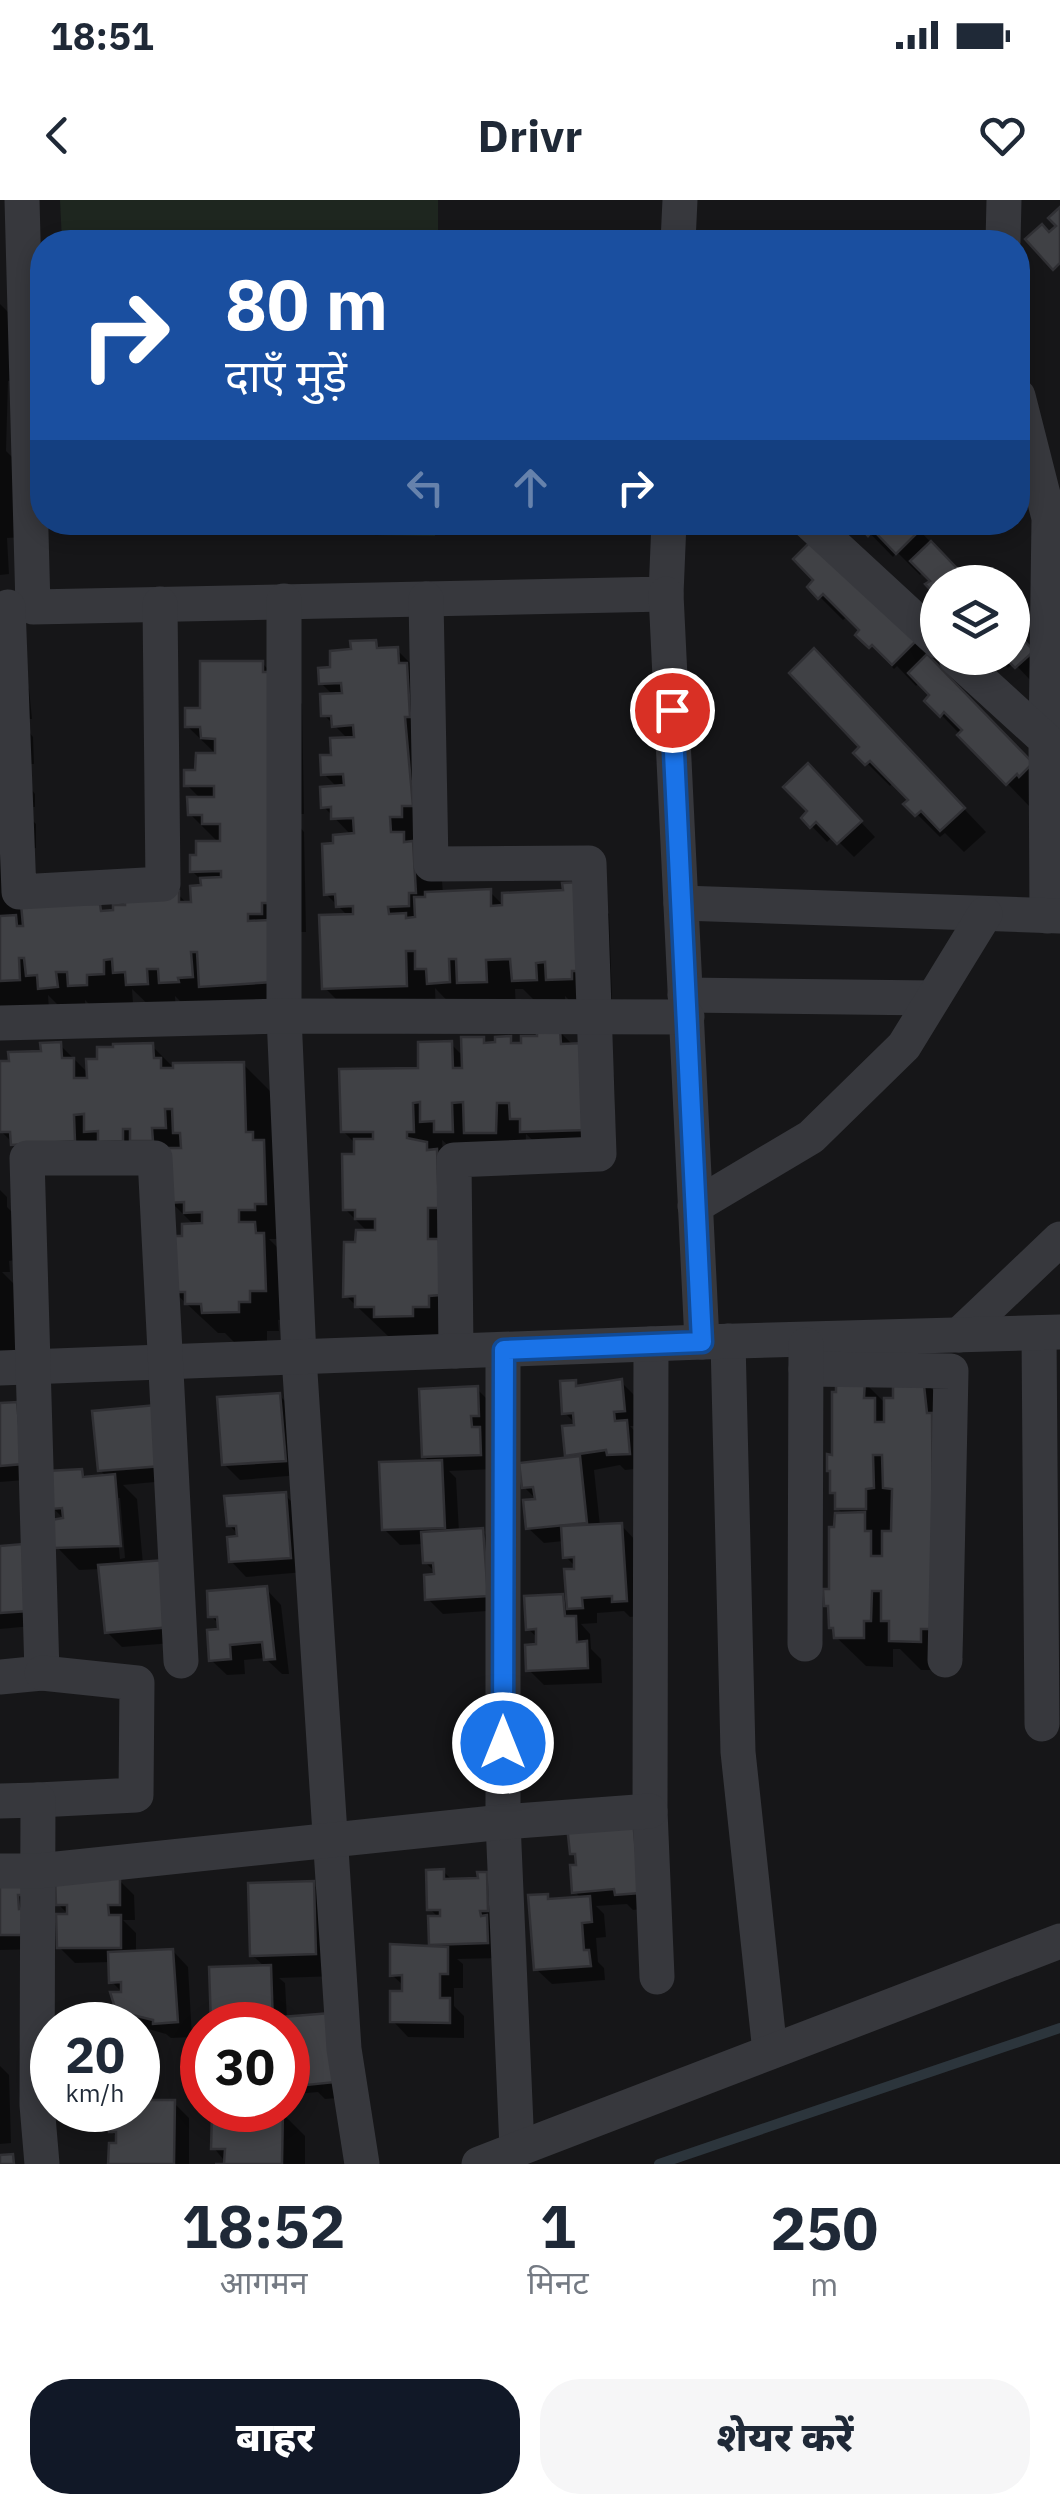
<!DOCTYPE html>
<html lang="hi">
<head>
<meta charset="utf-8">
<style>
	:root { --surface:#fff; --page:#f6f6f7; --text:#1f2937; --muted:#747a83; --accent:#111827 }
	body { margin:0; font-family:"IBM Plex Sans","Noto Sans Devanagari",sans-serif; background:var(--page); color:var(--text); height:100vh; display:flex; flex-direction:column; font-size:38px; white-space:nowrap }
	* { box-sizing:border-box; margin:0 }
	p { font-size:32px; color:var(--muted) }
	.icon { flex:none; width:55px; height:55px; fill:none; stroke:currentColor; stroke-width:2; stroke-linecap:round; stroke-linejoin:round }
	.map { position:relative; height:1964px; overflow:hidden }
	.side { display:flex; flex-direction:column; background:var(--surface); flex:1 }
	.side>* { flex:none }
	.guide { position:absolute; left:30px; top:30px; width:1000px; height:305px; border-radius:40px; box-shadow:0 5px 15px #0003; background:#1a4fa0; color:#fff; overflow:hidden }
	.buttons { position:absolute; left:920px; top:365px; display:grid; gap:20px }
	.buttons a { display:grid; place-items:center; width:110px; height:110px; border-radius:50%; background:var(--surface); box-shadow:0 5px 15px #0003; font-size:50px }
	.speed { position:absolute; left:30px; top:1802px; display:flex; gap:20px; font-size:50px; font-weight:700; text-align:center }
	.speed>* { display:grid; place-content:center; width:130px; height:130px; border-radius:50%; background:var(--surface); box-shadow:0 5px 15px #0003; line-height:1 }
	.speed small { font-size:25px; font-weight:400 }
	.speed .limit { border:15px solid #d22; background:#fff; color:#111 }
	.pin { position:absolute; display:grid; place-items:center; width:85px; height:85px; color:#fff; margin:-42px; border:5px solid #fff; border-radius:50%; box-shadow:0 2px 10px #0007 }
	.me { position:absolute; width:110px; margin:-55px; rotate:0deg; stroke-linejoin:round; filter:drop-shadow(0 0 8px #0008) }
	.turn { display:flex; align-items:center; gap:35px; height:210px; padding:0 30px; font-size:45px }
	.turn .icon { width:130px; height:130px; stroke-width:2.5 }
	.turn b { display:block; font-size:70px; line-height:85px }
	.lanes { display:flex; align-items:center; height:95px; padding:0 30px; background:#0003; justify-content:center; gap:50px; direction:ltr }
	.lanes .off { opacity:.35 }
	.eta { display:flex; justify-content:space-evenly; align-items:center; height:170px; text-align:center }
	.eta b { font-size:60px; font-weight:800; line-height:70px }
	.action { display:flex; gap:20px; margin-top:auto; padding:20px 30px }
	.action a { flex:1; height:115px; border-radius:40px; background:var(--accent); color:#fff; font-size:40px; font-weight:800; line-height:115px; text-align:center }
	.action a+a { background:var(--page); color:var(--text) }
	.status { display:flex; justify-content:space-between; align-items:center; height:70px; padding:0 50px; background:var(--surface); direction:ltr }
	.status svg { height:28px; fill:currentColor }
	header { display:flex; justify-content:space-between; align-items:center; height:130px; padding:0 30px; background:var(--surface); font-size:45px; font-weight:800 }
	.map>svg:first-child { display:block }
	.green { fill:#1e261f }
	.shadow { fill:#0007; fill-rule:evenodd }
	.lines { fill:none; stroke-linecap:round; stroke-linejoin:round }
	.stream { stroke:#2c353c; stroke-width:10 }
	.building { fill:#404145; stroke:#303034; stroke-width:2.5 }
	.minor { stroke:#37383d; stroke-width:35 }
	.route-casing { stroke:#114b97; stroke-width:25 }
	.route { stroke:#1a73e8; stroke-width:18 }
</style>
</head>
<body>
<div class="status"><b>18:51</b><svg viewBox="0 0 49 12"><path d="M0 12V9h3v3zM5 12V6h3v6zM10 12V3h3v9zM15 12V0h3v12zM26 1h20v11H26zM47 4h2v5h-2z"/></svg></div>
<header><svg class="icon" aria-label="back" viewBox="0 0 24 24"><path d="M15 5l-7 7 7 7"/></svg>Drivr<svg class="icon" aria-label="heart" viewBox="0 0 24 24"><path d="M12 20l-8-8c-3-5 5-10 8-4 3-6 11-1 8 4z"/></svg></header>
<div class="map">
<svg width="1060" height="1964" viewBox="0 0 1060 1964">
	<rect width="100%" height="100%" fill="#161618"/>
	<!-- green -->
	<g class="green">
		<polygon points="60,0 438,0 438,42 62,42"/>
		<polygon points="436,323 435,336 79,330 78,323"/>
	</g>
	<!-- shadow -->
	<g class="shadow">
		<polygon points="0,104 31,135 33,179 8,181 6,251 38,283 40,336 7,338 9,374 0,375"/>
		<polygon points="859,322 912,322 967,382 938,382 924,371 920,375 897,352 893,357"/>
		<polygon points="815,341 938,465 936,467 1054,587 1030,607 927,500 933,495 920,482 916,486 897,466 894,469 859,434 863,430 848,416 843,420 810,387 817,380"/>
		<polygon points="1012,431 1047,468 1032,482 1014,463 1008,468 998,458 1012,458"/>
		<polygon points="375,442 383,451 397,450 427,480 443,694 490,692 505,707 565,693 579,685 609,714 612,800 578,809 565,796 566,809 544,810 523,789 515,789 516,810 459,813 435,788 436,815 355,818 325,788 348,716 326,694 336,645 352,636 324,607 338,588 324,574 349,540 324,515 334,496 321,483 353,452"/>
		<polygon points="0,460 29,489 32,519 28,519 29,532 33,537 34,564 13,564 35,594 35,607 30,607 30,618 36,624 36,648 15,649 34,706 99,707 105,713 178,694 188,705 193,704 203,688 203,682 192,671 219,643 190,614 201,599 187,585 217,555 187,526 262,463 302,504 304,614 298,614 298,625 304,632 306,732 291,732 301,811 191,812 175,796 176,813 158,814 132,789 133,803 100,815 85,800 86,816 70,817 48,795 49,809 0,812"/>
		<polygon points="837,475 986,632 964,652 945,633 940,637 907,604 911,600 894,582 890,586 857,553 863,547"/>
		<polygon points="823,582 875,637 854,657 833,636 827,642 804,618"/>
		<polygon points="559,831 574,846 584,846 614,875 616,959 553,960 526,934 525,962 453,950 442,940 458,1136 388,1136 346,1096 358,1045 369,1033 345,1009 356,944 343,931 451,844 464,857 483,839 488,845 510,839 517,846"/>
		<polygon points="60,845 89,874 152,846 172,866 243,864 273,894 283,1039 269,1039 284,1054 295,1119 278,1120 279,1131 267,1131 267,1141 234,1142 225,1133 218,1133 173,1091 185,1038 195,1026 171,1002 170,970 43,974 1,931 0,864 44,853"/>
		<polygon points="0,990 7,997 7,1007 12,1012 14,1060 9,1061 10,1072 2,1072 16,1086 19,1154 0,1155"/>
		<polygon points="922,1179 952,1209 963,1273 963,1458 950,1458 950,1470 921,1470 900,1449 893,1449 893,1467 866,1466 836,1437 831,1427 831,1410 826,1405 831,1392 837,1330 844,1315 837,1308 837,1296 833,1292 834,1258 864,1182 886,1204"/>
		<polygon points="621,1182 637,1198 639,1226 630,1226 641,1238 644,1268 625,1270 620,1265 594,1270 600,1326 621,1325 636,1341 641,1416 630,1417 624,1411 597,1413 597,1423 581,1424 590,1434 591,1449 601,1459 602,1483 544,1485 529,1470 539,1447 539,1439 528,1429 562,1397 569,1403 580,1371 566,1357 564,1341 544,1343 528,1328 538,1301 524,1287 567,1260 565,1228 579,1227 565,1213 575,1183 580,1188"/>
		<polygon points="477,1189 492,1204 495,1269 449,1271 456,1278 459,1332 482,1331 498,1346 502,1410 443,1414 428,1399 439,1376 425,1362 424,1344 400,1345 384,1329 431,1263 424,1256"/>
		<polygon points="279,1195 295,1211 300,1275 240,1280 224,1264"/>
		<polygon points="0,1206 37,1279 0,1282"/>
		<path d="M95,1213l81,67 -53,5 14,14 6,65 42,78 -63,5 -15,-15 -6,-63 -22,1 -23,-24 10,-25 -13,-13 28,-37 7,8 19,-2 -7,-7zM114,1298h6l5,60 -5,1z"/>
		<polygon points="285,1295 300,1310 305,1372 246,1377 231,1361 242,1338 229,1325"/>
		<polygon points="0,1349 43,1425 0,1429"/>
		<polygon points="266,1389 281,1405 289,1474 282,1474 265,1458 244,1460 245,1474 227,1475 211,1460 220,1425 211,1416"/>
		<polygon points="570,1628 654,1708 633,1710 627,1704 596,1706 604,1714 606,1737 596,1738 598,1762 604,1768 605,1780 552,1784 536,1769 547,1696 552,1702 582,1699 574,1691 578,1667 578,1658 572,1653"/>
		<polygon points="443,1671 453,1681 480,1680 486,1675 502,1690 502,1758 457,1759 463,1764 463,1788 454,1788 454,1806 464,1816 464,1838 408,1837 393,1821 405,1794 404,1786 392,1775 432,1749 431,1719 440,1719 430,1709"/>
		<polygon points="0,1680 22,1680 42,1749 0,1750"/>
		<polygon points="119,1680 134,1695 135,1720 123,1720 136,1733 136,1753 173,1751 188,1767 192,1837 171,1838 166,1834 134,1825 119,1809 124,1794 112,1782 111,1762 75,1763 59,1747 71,1717 58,1704"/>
		<polygon points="313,1684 336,1707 338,1776 279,1778 285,1783 287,1819 350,1897 325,1899 318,1892 297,1894 288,1885 288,1825 214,1825 266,1768 252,1755"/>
		<polygon points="0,1866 9,1875 11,1943 0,1944"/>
		<polygon points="138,1879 139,1902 174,1903 189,1918 189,1964 110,1964 119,1945 119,1939 111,1931 111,1910 138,1910"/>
		<polygon points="282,1913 305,1936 305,1964 227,1964 214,1948 259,1919"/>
	</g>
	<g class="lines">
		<!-- stream -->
		<polyline class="stream" points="659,1964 1060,1828"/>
	</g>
	<!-- building -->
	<g class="building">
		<polygon points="1060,7 1060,63 1053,70 1025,39 1042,24 1049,32 1056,26 1048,18"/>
		<polygon points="855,322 914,322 921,329 896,354 873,330 868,336"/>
		<polygon points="815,337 917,440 892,465 872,445 869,448 855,435 859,430 823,394 818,399 807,387 813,380 793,359"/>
		<polygon points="931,341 970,382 938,382 938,398 925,384 930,381 910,361"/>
		<polygon points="1012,428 1034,451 1015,468 1005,458 1012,458"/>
		<polygon points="376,440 377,448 398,447 399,463 407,463 410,517 405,517 413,606 402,606 402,617 390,617 391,632 404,632 404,642 413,641 416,693 409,693 409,706 388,707 389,714 406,713 406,718 415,717 414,697 425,697 425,692 491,689 491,706 502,705 502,693 563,690 562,683 580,682 583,771 572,771 572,779 546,780 545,762 536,763 537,780 512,781 510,759 486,760 487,782 457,783 456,759 449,759 450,782 427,784 426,769 415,769 415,751 406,751 407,786 322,789 319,715 353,714 353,706 336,707 335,694 324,695 322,644 333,643 333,635 354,633 353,618 331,619 331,607 321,608 320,587 344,585 343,574 321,575 320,555 331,555 330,538 354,537 353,525 332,527 331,516 321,516 320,494 342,493 341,483 319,484 318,468 330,467 330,451 351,449 350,441"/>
		<polygon points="814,448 965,608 940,631 921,611 915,616 903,604 908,600 870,561 865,565 853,553 859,547 789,473"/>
		<polygon points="927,454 1033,563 1019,577 1017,574 1006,585 957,535 962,530 944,512 940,517 924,501 929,495 908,473"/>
		<polygon points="200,461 263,461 263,472 273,472 277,703 262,703 262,714 248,714 248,721 269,720 273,782 199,787 197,752 191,752 193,777 178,778 179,782 159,783 158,769 147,769 148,784 126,785 125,772 113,773 112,759 104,760 104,774 87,775 87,785 68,786 67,772 56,772 58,787 38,789 37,775 26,776 24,758 19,758 20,780 0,781 0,716 16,715 17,726 23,726 21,704 100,704 101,711 113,710 113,705 125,705 125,693 179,691 179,702 191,702 190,686 201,685 200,678 221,677 221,671 190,672 190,655 196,655 196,641 220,641 220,624 202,624 202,615 188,615 187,597 214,597 214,586 184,586 184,570 195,570 196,553 215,553 215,539 201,538 200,527 185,527 185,508 200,508"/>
		<polygon points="808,563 862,621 837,644 816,622 810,628 801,618 807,611 783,587"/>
		<polygon points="537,829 560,829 561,844 585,843 587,930 520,932 520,919 510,919 509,903 497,903 496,933 464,933 463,902 452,903 453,932 434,932 434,921 420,922 420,902 413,903 414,932 407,932 407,938 427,942 427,950 437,949 439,1008 428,1008 428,1039 439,1039 440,1095 429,1096 429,1107 413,1107 413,1116 374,1117 374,1107 355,1107 355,1096 343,1097 344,1042 355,1042 356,1030 375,1030 375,1019 355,1019 355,1010 343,1010 342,954 354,954 354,939 373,939 373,932 341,932 339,869 418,868 418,842 452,841 453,868 462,868 461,837 484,837 484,843 495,842 495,837 511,836 511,843 521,843 521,836 537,836"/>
		<polygon points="61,842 62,858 74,858 74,878 87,878 86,859 97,859 97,847 113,847 113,844 153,843 154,858 161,858 161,868 173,868 173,863 244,862 246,932 253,932 253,940 264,940 266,1004 255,1004 255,1010 239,1010 239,1022 255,1022 256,1033 264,1033 266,1091 250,1091 250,1102 239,1102 239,1112 202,1113 201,1104 185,1104 185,1092 171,1092 169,1036 182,1036 182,1024 202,1023 202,1012 184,1013 184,1002 168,1003 167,948 181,948 180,933 173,933 172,909 165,909 166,928 152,928 153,941 130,941 130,929 123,929 123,941 98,942 98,931 84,932 84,914 74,915 75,941 11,945 10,932 0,932 0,861 9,861 8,852 41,851 40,843"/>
		<polygon points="893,1176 923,1176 927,1213 932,1213 934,1429 921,1429 921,1442 889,1441 889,1421 881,1421 881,1391 872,1391 871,1421 864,1421 864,1438 834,1438 833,1428 829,1428 828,1406 824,1406 823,1389 829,1389 829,1327 834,1327 835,1313 865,1312 865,1331 871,1331 871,1356 882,1356 882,1331 891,1331 892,1289 883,1288 882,1255 873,1255 874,1288 866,1289 866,1309 835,1309 835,1293 830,1293 830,1271 827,1271 827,1254 832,1255 832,1192 836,1192 836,1180 865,1180 864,1198 875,1198 875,1222 884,1222 884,1198 893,1198"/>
		<polygon points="622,1179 625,1211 614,1212 615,1221 627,1220 630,1254 607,1255 606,1250 565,1256 562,1226 574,1225 573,1213 562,1214 560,1181 576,1180 576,1186"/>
		<polygon points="478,1186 479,1216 471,1216 472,1227 480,1227 481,1255 422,1257 419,1189"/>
		<polygon points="280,1193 286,1261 222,1265 217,1197"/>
		<polygon points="17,1202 23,1264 0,1266 0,1203"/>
		<polygon points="156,1205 162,1266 98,1271 92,1211"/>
		<polygon points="580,1256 587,1323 526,1329 523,1300 535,1299 533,1287 522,1288 519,1263"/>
		<polygon points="442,1260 445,1328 382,1330 379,1262"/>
		<polygon points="82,1269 83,1277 115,1274 121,1346 54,1348 51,1320 63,1318 62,1308 51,1309 47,1271"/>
		<polygon points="286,1292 291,1358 229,1362 227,1337 237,1336 236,1326 227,1326 224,1296"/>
		<polygon points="622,1323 627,1401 612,1402 612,1396 582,1398 583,1408 567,1409 564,1369 574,1369 574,1357 563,1358 561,1326"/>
		<polygon points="483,1328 488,1396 425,1400 424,1375 434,1374 433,1363 423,1363 421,1332"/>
		<polygon points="23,1344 28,1411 0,1413 0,1346"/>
		<polygon points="165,1360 171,1427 105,1433 98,1365"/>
		<polygon points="267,1386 275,1459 264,1460 262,1442 230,1445 231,1459 209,1461 207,1430 218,1429 217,1417 208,1417 207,1391"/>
		<polygon points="563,1394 565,1416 576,1416 577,1442 587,1441 588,1468 526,1471 525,1445 536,1444 536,1429 526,1430 524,1396"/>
		<polygon points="633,1620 640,1693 615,1695 614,1689 572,1693 570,1665 576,1665 575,1654 570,1654 567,1626"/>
		<polygon points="444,1669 444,1679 478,1678 477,1672 487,1672 488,1711 480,1711 481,1716 487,1715 488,1743 429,1745 428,1716 440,1716 440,1710 427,1710 426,1670"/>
		<polygon points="23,1677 27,1695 18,1695 19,1709 27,1708 28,1735 0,1735 0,1678"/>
		<polygon points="55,1677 120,1677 120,1705 108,1705 109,1715 121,1715 121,1748 57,1748 56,1714 67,1714 67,1705 56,1705"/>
		<polygon points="314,1681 316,1754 250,1756 248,1683"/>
		<polygon points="548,1694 548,1699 590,1696 592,1722 582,1723 584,1750 589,1750 591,1766 534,1770 528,1695"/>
		<polygon points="390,1744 448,1747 448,1774 440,1774 440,1798 450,1798 450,1823 390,1822 390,1791 402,1791 402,1775 390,1776"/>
		<polygon points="173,1749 178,1822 153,1824 153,1820 116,1811 110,1792 121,1792 121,1782 109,1783 108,1752"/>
		<polygon points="271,1765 273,1825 211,1825 209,1767"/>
		<polygon points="330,1813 336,1882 307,1885 306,1877 288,1879 288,1825 283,1825 282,1817"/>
		<polygon points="138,1900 175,1900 174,1964 108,1964 109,1943 116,1943 116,1932 109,1932 109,1910 138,1910"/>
		<polygon points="257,1910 283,1910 282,1964 215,1964 224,1964 225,1949 211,1949 212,1913 257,1917"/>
		<polygon points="13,1954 14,1964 0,1964 0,1955"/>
	</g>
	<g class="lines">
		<!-- minor -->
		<g class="minor">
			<polyline points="22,0 33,407 666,394 669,322"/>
			<polyline points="678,42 680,0"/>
			<polyline points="1003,42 1004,0"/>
			<polyline points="1018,196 1049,318 1046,540"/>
			<polyline points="809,322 938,441"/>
			<polyline points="666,394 702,1142"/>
			<polyline points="426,399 431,664 589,663 599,954 454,960 456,1151"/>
			<polyline points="284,401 284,816 299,1157 344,1849 362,1964"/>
			<polyline points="8,407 19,692 163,684 160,404"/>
			<polyline points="956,458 1046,540 1047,716"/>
			<polyline points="681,703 1060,716"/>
			<polyline points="685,795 933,798"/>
			<polyline points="0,823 284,816 687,817"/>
			<polyline points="695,1006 811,937 904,846 985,714"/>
			<polyline points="1039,1133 1042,1524"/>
			<polyline points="959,1135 1060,1039"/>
			<polyline points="728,1141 738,1552 770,1852"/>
			<polyline points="651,1144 650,1611 657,1777"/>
			<polyline points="503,1150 503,1622 517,1949"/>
			<polyline points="0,1168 702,1142 1060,1132"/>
			<polyline points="806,1169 951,1171 945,1460"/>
			<polyline points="805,1444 806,1145"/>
			<polyline points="0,1477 42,1473 27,958 155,958 181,1461"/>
			<polyline points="38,1600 136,1595 137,1483 42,1473"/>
			<polyline points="0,1601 38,1600 37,1905 42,1964"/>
			<polyline points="0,1671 38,1671 503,1622 650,1611"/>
			<polyline points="479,1964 1060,1741"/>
		</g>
	</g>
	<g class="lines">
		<defs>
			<polyline id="route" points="503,1543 504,1150 702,1142 672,510"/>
		</defs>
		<!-- route casing -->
		<use href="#route" class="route-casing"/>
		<!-- route -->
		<use href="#route" class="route"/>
	</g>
</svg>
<div class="buttons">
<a><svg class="icon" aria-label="layers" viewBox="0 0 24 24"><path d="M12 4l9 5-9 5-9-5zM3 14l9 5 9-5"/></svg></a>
</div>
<div class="speed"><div>20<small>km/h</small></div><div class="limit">30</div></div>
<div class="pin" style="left:672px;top:510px;background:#d93025"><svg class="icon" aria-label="arrive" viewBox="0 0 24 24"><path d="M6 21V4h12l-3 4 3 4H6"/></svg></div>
<svg class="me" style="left:503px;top:1543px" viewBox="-20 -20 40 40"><circle r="17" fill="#1a73e8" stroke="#fff" stroke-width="3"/><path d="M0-11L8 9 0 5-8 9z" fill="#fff"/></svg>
<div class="guide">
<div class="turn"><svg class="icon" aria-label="right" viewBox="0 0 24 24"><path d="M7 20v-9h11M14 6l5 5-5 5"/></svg><div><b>80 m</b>दाएँ मुड़ें</div></div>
<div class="lanes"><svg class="icon off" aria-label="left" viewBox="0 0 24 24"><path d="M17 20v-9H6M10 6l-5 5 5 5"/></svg><svg class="icon off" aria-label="ahead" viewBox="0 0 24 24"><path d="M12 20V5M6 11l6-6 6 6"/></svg><svg class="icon" aria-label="right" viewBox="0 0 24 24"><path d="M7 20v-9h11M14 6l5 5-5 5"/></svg></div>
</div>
</div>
<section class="side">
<div class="eta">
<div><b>18:52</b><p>आगमन</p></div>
<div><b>1</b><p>मिनट</p></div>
<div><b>250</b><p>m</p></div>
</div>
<div class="action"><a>बाहर</a><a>शेयर करें</a></div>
</section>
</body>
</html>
